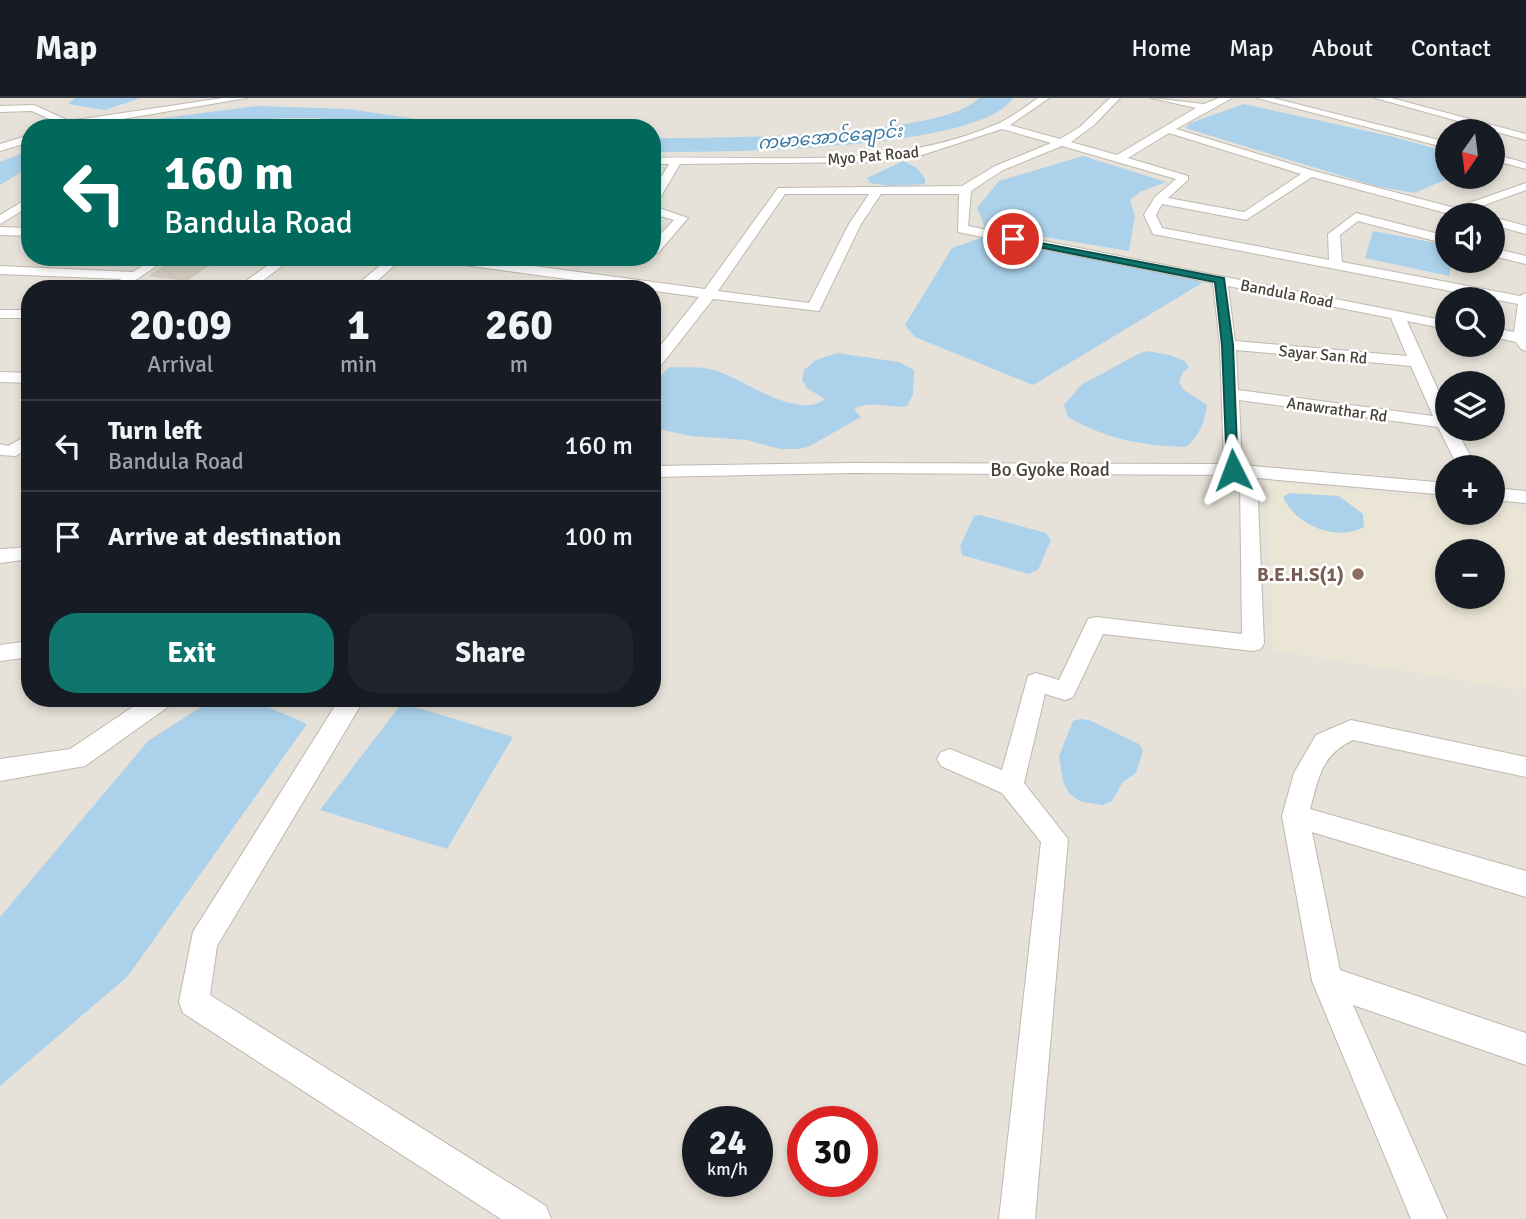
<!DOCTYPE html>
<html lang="en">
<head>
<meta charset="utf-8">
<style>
	:root { --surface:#171b24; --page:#20242c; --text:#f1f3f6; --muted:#9ea1a6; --line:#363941; --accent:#0f766e }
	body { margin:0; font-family:Signika,"Noto Sans Myanmar",sans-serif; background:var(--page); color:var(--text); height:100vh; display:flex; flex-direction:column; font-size:26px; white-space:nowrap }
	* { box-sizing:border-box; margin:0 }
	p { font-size:23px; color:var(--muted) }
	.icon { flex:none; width:38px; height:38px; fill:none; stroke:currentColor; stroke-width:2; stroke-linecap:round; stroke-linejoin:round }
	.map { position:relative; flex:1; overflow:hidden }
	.sheet { position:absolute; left:21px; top:182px; width:640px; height:427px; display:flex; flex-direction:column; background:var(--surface); border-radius:28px; box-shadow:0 4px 10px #0003 }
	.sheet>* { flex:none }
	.hud { position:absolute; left:21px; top:21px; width:640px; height:147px; border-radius:28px; box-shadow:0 4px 10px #0003; background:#00695c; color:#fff; overflow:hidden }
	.needle { width:46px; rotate:194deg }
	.fabs { position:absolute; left:1435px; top:21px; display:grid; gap:14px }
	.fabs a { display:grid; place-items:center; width:70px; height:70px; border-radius:50%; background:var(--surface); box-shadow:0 4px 10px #0003; font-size:35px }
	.speed { position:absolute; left:682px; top:1008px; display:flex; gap:14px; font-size:35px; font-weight:700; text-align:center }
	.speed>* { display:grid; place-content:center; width:91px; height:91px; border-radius:50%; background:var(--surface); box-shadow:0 4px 10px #0003; line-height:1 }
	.speed small { font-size:18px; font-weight:400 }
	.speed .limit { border:10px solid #d22; background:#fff; color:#111 }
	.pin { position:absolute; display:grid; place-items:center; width:60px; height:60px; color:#fff; margin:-30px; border:4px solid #fff; border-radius:50%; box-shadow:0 2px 7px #0007 }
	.me { position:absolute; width:77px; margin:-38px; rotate:357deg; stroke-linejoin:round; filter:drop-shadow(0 0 5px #0008) }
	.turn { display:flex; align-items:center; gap:24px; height:147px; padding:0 28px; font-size:32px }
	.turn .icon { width:91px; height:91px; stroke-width:2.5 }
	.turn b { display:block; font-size:49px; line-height:60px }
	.eta { display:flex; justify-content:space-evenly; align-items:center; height:119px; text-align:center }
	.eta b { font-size:42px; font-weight:800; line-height:49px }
	.action { display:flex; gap:14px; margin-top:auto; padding:14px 28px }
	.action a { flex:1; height:80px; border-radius:28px; background:var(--accent); color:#fff; font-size:28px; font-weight:800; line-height:80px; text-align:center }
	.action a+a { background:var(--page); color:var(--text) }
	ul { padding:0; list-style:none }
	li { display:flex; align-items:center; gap:21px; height:91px; padding:0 28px; border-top:2px solid var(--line) }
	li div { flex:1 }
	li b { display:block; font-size:26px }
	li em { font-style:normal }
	header { display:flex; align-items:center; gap:42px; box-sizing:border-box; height:98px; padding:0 35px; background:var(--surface); border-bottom:2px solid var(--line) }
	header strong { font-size:33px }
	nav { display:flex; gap:38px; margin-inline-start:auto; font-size:24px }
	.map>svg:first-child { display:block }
	.residential { fill:#e7e2d9; fill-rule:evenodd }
	.education { fill:#ebe5d6; fill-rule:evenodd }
	.water { fill:#acd2eb }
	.building { fill:#d4ccc1 }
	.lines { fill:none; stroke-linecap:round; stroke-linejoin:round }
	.minor-casing { stroke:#bfb8ae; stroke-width:2 }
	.minor { fill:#fff; fill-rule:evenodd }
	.route { fill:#0f766e; stroke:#0a4d48; stroke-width:2 }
	.education-dot { fill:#8d6e63; stroke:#fff; stroke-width:2.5 }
	.labels { text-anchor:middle; stroke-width:5; stroke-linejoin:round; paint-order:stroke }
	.far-street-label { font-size:16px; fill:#474139; stroke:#fff }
	.far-water-label { font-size:18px; font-style:italic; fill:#3978a2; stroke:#fff }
	.street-label { font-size:19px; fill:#474139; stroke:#fff }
	.education-label { font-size:19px; font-weight:bold; fill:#785e54; stroke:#fff; text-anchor:end }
</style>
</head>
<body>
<header>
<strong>Map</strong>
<nav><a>Home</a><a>Map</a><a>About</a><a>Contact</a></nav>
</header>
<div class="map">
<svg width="1526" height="1121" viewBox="0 0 1526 1121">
	<rect width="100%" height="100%" fill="#f4f1ea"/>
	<!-- residential -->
	<path class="residential" d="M0,0h1526v1121h-1526zM30,30h623v129h-623zM1447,33h46v46h-46zM1447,117h46v46h-46zM30,191h623v409h-623zM1447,201h46v46h-46zM1447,285h46v46h-46zM1447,369h46v46h-46zM1447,453h46v46h-46zM698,1024h60v59h-60zM803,1024h60v59h-60z"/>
	<!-- education -->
	<path class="education" d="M1266,383l181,20v12h46v-7l33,4v181l-253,-41zM1447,453h46v46h-46z"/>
	<!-- water -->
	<g class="water">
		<polygon points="75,0 140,0 105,12 68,6"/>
		<path d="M979,0h34c-34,53 -294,54 -360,54v-14c58,0 290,0 326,-40z"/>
		<polygon points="1244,6 1394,39 1447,54 1447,79 1452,79 1414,95 1375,88 1185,30 1190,25"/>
		<polygon points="256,8 348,11 478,30 377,30 316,20 282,20 171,30 111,30 141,23"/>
		<polygon points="30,52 30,69 0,87 0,64"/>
		<polygon points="1083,58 1166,84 1140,94 1130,102 1135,118 1129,153 985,129 977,110 999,83"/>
		<polygon points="903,63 917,70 925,81 925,86 889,88 870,85 867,80"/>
		<polygon points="1373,133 1447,147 1447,163 1452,163 1449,178 1365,160"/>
		<polygon points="983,139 1190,179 1202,185 1033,287 915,239 905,227 952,150"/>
		<path d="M1148,253l21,4 16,6 4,6 -6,5 -4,10 5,8 23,15c-2,16 -8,32 -21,42 -43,-1 -81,-8 -118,-30l-4,-12 17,-20 59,-32z"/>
		<path d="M837,255l62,9 15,8 -1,24 -6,12c-19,3 -36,-7 -53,3l7,8 -53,30 -11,2h-17l-34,-9 -55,-4 -38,-8c0,-25 -4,-44 17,-61 13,1 31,-1 44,3 29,8 82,51 111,29l-18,-11 -5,-8 2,-10 12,-10z"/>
		<path d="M1290,395l49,3 24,18 1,13c-27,15 -68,-1 -81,-30z"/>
		<polygon points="980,417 1046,435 1051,442 1038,472 1028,476 962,457 960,448 974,418"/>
		<polygon points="215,600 248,600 307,626 128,878 0,988 0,819 148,643"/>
		<polygon points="402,605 513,639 447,751 320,712"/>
		<polygon points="1080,621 1089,622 1139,646 1143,653 1136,675 1123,684 1112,703 1103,707 1082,704 1069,696 1063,683 1059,658 1073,623"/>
	</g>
	<!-- building -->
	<polygon class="building" points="174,161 212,166 187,183 148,178"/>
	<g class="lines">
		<defs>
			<g id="minor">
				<polygon points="223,0 247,0 69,30 56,30 60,26 32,13 0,14 0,8 34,7 69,23"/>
				<path d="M1038,0h11l-39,27 50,14 20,-12 30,-29h10l-26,27 -23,17 46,13 79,-47 -45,-10 53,6 15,-6h13l-56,31 138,42 141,37 71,-25v7l-58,21 6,4h-21l-141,-38 -66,43 -84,-16 -6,11 6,13 167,32 -1,-26 28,-21 91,23v8l-89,-23 -18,14 2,27 178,34 6,-3v58l-5,-2 -5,-7 -23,-5v-9l21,4 4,-28 -365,-70 -9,-19 11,-18 21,-18 -114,-33 -59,24 -32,21 -3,35 479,95v8l-40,-8 40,89v19h9l20,38h-18l-20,-40 -199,-27 3,65 205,18v12l-190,-17 7,165 -3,6 -8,2 -150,-17 -30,63 -8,3 -20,-6 -21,89 44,56 -33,380h-36l42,-377 -39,-49 -61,-27 -4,-7 4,-7 9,-3 52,21 26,-94 8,-3 23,7 29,-61 8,-2 146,17 -2,-152 -11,-7 -377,-2 -199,4v-11l199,-3 372,1 -4,-119 -7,-62 -255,-51 1,-38h-78l-20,30 -42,87 -106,-12 -54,69 -6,2v-15l46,-58 -264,-36 -6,-4h38l238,32 73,-101 184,-2 33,-20 56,-23 -49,-14 -86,28 -47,5 -189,2 -23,39 -4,1v-13l16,-27h-16v-6c114,-3 237,13 344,-34 14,-6 28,-17 41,-26zM1169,35l132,41 -57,38 -76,-14 20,-18v-4l-60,-18zM785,96h84l-20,30 -40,79 -91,-12zM1228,188l163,32 16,38 -172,-15zM1236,252l175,16 22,50 -195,-26z"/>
				<polygon points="1257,0 1273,0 1447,44 1447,50"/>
				<polygon points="1375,0 1391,0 1526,36 1526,42"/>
				<polygon points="30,37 30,44 0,53 0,46"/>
				<polygon points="1493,56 1526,65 1526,71 1493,62"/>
				<polygon points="30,99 30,108 0,126 0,117"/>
				<polygon points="653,108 688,120 658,155 653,156 653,144 674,122 653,116"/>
				<polygon points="1493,119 1526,128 1526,136 1493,127"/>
				<polygon points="0,129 30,130 30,138 0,137"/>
				<polygon points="1493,150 1526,158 1526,166 1493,158"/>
				<polygon points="155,159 170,159 125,189 118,185 121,181 0,176 0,168 133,174"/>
				<polygon points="279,159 294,159 261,184 287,191 235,191"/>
				<polygon points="390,159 404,159 368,191 352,191"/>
				<rect x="0" y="212" width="30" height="8"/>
				<polygon points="0,274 30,275 30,285 0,284"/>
				<polygon points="30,336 30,349 16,358 0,357 0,346 8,348"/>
				<polygon points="1493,390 1526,393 1526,405 1493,402"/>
				<polygon points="30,444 30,461 0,465 0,451 19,450"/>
				<polygon points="30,543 30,559 0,563 0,547"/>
				<polygon points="146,600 176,600 172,606 85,668 0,683 0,661 70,651"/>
				<polygon points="340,600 365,600 217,848 210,897 546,1108 551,1121 501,1121 183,915 179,904 193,834"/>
				<path d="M1351,622l175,37v20l-173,-37c-32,15 -34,37 -43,69l216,62v26l-214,-65 28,138 186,63v32l-173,-60 94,214h-36l-99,-238 -30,-165 12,-43 22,-38z"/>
			</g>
		</defs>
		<!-- minor casing -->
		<use href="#minor" class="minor-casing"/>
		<!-- minor -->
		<use href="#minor" class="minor"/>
	</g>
	<!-- route -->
	<polygon class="route" points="1010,139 1224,180 1233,247 1238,375 1227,372 1222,247 1215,184 1013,144"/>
	<!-- markers -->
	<circle class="education-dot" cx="1358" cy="476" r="7"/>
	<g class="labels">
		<!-- far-street labels -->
		<g class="far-street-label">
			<text transform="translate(873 57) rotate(-5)" y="6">Myo Pat Road</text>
			<text transform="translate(1287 195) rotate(11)" y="6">Bandula Road</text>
			<text transform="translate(1323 256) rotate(5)" y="6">Sayar San Rd</text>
			<text transform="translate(1337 311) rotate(8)" y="6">Anawrathar Rd</text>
		</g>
		<!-- far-water labels -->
		<g class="far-water-label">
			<text transform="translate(830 39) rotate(-5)" y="6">ကမာအောင်ချောင်း</text>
		</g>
		<!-- street labels -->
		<g class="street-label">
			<text x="1050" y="378">Bo Gyoke Road</text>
		</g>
		<!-- education labels -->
		<g class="education-label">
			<text x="1344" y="483">B.E.H.S(1)</text>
		</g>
	</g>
</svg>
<div class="fabs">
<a><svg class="needle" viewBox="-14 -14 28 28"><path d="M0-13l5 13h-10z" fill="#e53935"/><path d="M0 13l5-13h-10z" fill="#9ea1a6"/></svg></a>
<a><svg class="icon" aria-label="sound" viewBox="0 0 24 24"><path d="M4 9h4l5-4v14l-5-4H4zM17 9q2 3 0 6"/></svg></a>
<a><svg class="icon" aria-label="search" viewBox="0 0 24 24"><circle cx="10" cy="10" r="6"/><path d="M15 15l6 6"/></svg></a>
<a><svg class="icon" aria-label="layers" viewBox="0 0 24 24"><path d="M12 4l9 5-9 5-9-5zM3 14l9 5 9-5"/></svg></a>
<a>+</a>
<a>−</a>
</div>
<div class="speed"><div>24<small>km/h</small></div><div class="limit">30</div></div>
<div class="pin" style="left:1013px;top:141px;background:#d93025"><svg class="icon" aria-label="arrive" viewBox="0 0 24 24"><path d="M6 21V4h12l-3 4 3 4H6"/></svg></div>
<svg class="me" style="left:1233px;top:372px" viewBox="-20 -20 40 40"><path d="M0-17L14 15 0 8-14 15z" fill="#0f766e" stroke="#fff" stroke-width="4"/></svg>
<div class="hud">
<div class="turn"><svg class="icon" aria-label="left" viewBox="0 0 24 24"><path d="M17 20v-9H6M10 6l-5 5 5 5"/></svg><div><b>160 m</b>Bandula Road</div></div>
</div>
<section class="sheet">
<div class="eta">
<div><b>20:09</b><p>Arrival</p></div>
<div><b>1</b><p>min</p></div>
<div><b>260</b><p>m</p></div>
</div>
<ul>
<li><svg class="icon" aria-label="left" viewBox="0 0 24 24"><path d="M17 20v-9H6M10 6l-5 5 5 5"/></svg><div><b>Turn left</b><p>Bandula Road</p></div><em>160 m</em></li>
<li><svg class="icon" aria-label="arrive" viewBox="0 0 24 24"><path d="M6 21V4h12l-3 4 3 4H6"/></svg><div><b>Arrive at destination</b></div><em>100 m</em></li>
</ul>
<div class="action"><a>Exit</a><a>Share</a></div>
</section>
</div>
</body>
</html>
